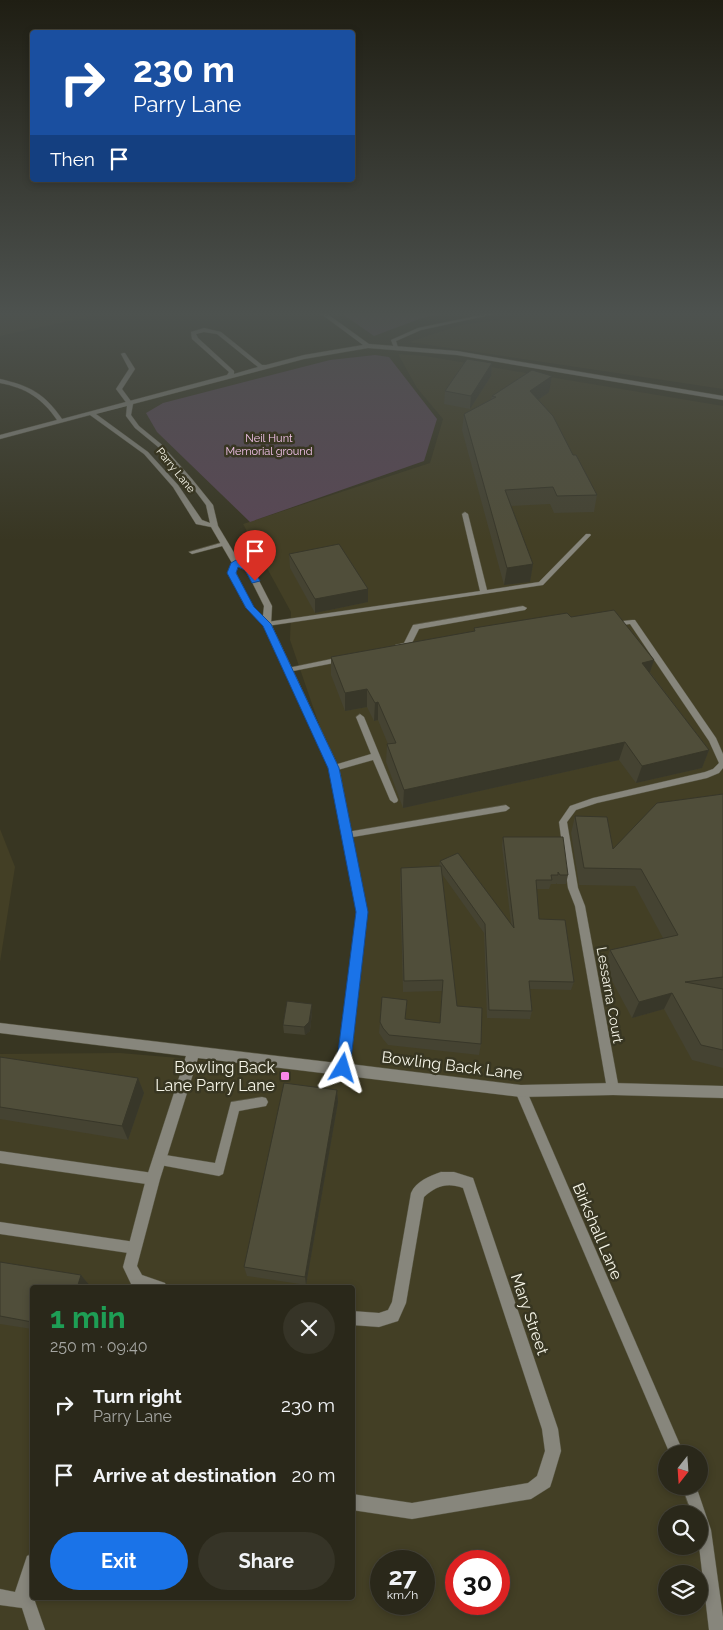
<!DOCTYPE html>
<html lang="en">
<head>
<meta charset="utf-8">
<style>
	:root { --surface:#2a281a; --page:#363427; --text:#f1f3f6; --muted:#a5a6a2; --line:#464439; --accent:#1a73e8 }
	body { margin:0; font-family:Raleway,sans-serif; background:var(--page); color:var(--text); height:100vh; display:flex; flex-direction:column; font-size:19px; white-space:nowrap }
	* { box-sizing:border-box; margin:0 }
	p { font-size:16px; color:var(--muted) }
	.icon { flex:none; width:28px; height:28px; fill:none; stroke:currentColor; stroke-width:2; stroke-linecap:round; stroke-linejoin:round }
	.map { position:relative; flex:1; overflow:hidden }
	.panel { position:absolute; left:30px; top:1285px; width:325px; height:315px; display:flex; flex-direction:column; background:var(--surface); border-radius:5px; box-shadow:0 2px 8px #0003,0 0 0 1px var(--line) }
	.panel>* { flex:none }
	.hud { position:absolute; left:30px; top:30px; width:325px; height:152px; border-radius:5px; box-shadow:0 2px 8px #0003,0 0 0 1px var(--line); background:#1a4fa0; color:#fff; overflow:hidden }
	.needle { width:32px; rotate:197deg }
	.fabs { position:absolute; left:658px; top:1445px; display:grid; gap:10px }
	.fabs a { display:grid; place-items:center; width:50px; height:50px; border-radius:50%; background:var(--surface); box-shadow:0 2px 8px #0003,0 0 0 1px var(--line); font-size:25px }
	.speed { position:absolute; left:370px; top:1550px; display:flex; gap:10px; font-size:25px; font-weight:700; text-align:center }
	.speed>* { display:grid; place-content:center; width:65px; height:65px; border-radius:50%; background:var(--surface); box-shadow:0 2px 8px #0003,0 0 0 1px var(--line); line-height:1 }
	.speed small { font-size:12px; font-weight:400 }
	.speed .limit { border:8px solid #d22; background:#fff; color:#111 }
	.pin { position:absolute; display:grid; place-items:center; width:42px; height:42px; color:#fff; margin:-51px -21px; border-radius:50% 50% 50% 0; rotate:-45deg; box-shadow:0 0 5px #0007 }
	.pin .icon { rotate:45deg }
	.me { position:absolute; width:55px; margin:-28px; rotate:7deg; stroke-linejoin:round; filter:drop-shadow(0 0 4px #0008) }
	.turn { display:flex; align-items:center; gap:18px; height:105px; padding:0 20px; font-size:22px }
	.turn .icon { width:65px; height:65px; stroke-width:2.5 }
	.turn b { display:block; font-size:35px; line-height:42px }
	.then { display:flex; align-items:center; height:48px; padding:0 20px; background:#0003; gap:10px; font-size:19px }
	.round { display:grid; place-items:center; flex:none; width:52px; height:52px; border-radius:26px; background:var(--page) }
	.headline { display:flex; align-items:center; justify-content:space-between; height:85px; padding:0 20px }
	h1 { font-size:30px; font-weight:700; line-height:38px; color:#1e9e55 }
	.cta { display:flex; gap:10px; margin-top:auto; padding:10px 20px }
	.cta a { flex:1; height:58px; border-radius:30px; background:var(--accent); color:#fff; font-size:20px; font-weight:700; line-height:58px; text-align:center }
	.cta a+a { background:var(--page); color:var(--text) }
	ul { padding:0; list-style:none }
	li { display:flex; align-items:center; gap:15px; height:70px; padding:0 20px }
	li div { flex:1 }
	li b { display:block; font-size:19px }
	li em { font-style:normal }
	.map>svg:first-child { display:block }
	.built { fill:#433f25; fill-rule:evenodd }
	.green { fill:#594755 }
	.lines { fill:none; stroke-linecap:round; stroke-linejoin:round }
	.lane-casing { stroke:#575542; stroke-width:1 }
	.street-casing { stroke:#575542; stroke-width:1 }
	.lane { fill:#87867c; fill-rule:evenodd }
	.street { fill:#87867c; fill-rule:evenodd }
	.wall { fill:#454332 }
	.shaded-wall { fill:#383729 }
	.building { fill:#504e3a; stroke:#383729 }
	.route { fill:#1a73e8; stroke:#114b97 }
	.poi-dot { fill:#f987e9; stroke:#383622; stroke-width:2 }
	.labels { text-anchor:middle; stroke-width:5; stroke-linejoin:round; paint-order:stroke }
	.far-park-label { font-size:11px; fill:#f2c3e9; stroke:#383622 }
	.far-street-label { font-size:11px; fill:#f7f6e9; stroke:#383622 }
	.street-label { font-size:14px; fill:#f7f6e9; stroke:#383622 }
	.near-street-label { font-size:16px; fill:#f7f6e9; stroke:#383622 }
	.near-poi-label { font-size:16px; fill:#f7f6e9; stroke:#383622; text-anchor:end }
</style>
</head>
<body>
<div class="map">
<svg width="723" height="1630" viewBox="0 0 723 1630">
	<rect width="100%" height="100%" fill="#383622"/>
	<!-- built -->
	<g class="built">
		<polygon points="0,313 106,313 0,336"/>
		<polygon points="546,313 723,313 723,389 409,342 461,325"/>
		<path d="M398,354l27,2 298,50v1224h-723v-576l120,-1 226,19 -3,-4 19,-156 -28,-144 -44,-128 1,-28 -48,-88 187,-61 13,-44 -26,-31zM32,1288h320v310h-320zM666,1454h33v32h-33zM666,1514h33v32h-33zM381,1561h43v43h-43zM456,1561h43v43h-43zM666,1574h33v32h-33z"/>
		<polygon points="0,829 15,867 0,962"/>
	</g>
	<!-- green -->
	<g class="green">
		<polygon points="341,313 447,313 422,318 374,336"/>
		<polygon points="375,355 389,357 437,419 424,461 250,522 157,432 146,413 163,403 330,360"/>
	</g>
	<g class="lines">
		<defs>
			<g id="lane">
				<polygon points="491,313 499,313 421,330 396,341 398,348 394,348 391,340 418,328"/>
				<polygon points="123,353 125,353 135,369 122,389 133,404 130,406 128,405 116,389 129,369 121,354"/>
				<polygon points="465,512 468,514 487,590 539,582 586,534 590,534 591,535 543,585 267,626 263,624 267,622 480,591 462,514"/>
				<polygon points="224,542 227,544 226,545 192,554 189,552"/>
				<polygon points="523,606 527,608 525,610 419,629 410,647 398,649 394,647 395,645 404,643 413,625"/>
				<polygon points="632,620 635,620 716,738 723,754 723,768 719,773 707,778 597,803 576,810 567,822 578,888 585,906 619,1089 617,1093 613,1094 609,1093 607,1089 575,906 568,888 559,822 570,806 593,798 705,772 713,769 719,763 709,741 630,624 615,626 611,624 615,622"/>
				<polygon points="341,657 344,657 344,661 288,672 284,670 288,668"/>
				<polygon points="360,714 364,717 398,800 397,802 394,803 390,800 373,760 334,771 330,768 331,766 371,754 356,717"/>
				<polygon points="506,805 510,808 506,811 347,838 344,837 343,835 344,833 347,832"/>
				<polygon points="521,1086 525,1087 684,1454 670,1454 515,1091 517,1087"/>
				<polygon points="262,1097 266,1098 268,1102 266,1106 239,1111 223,1174 219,1176 155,1164 153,1160 155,1156 159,1154 215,1163 231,1102"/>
				<polygon points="0,1151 153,1173 157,1175 159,1179 157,1183 153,1185 0,1163"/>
				<polygon points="0,1222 135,1242 139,1244 141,1248 139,1252 135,1254 0,1234"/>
				<polygon points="682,1486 696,1486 711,1530 723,1617 723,1630 709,1630 699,1546 699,1514 692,1514"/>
				<polygon points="32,1554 32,1585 31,1590 45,1630 29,1630 22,1608 0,1605 0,1589 15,1592 27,1556"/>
			</g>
			<g id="street">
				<path d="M320,313h6l43,31 88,7 266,45v4l-266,-45 -89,-7 -64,11 -171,45 -2,11 8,11 22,18 31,35 21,26 5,21 21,35 14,8 19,37 -1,18 68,144 28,145 -17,151 171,21 92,-2 110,3v12l-110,-3 -92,2 -323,-39 -38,121 -23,87 5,9 23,8 2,5h-32l-3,-2 -9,-19 23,-88 40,-123 -186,-23v-10l337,40 20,-150 -28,-145 -66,-143 -17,-17 -18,-35 4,-10 -21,-36 -15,-3 -23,-37 -29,-33 -54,-39 -90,24v-4l57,-15c-15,-22 -31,-32 -57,-37v-4c30,7 44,14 62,40l165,-44 2,-3 -37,-33 -1,-7 13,-4 17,4 41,33h4l38,-10 59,-10zM204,332l13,2 41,33 -24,7v-3l-36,-33 -2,-4zM127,406l-1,10 9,12 22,18 31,35 18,24 4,18 -8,-3 -24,-35 -30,-33 -52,-38zM238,567l8,3 18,36 -1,10 -10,-9 -17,-34z"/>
				<path d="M441,1172h13l19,6 85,251 3,22 -9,30 -2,6 -19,12 -119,20 -60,-9v-16l60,9 116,-20 9,-7 8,-25 -3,-22 -79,-241c-16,-6 -27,-2 -39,9l-18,106 -8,18 -19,6 -27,-2v-14l27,2 9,-3 4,-8 19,-109c5,-12 19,-17 30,-21z"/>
			</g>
		</defs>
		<!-- lane casing -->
		<use href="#lane" class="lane-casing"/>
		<!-- street casing -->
		<use href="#street" class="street-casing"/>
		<!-- lane -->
		<use href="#lane" class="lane"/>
		<!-- street -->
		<use href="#street" class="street"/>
	</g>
	<!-- wall -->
	<g class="wall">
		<polygon points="492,363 491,376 470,409 444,404 445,391"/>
		<polygon points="549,392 538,400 597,495 594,512 554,513 550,504 511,506 533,564 530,582 504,585 462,430 464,414 491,399 492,396"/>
		<polygon points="289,554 368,602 315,613 290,568"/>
		<polygon points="571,617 654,660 650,672 709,750 702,768 636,783 619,760 403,808 386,762 387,744 388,744 378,720 374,721 367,707 345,711 331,675 331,657 474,631 474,628"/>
		<polygon points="723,794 723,1068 692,1060 664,1009 632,1018 604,966 610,950 663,938 635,886 579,885 571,833 575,816 613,849"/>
		<polygon points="503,837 568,875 566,884 557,884 556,883 556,884 551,884 549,889 537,889 539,919 574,982 571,990 530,989 532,1011 530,1019 487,1018 484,933 442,874 457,1006 481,1044 479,1055 388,1045 383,1039 379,1033 380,1022 405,1019 440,1023 442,991 403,992 400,880 401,868 439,866 440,861 511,924 502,846"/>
		<polygon points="312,1004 312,1013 310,1031 305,1035 284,1033 283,1025"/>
		<polygon points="0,1057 138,1078 144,1093 128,1140 0,1119"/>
		<polygon points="337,1090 338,1102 306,1285 247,1276 244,1267"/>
		<polygon points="0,1262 81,1275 90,1286 32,1288 32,1329 0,1324"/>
	</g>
	<!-- shaded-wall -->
	<g class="shaded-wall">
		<polygon points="492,363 491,376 470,409 471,396"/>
		<polygon points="552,376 549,392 528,407 530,391"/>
		<polygon points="533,564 530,582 504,585 507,568"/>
		<polygon points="368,589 368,602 315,613 315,599"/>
		<polygon points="654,660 648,678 642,663"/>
		<polygon points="367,689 367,707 345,711 345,693"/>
		<polygon points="378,702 378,720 374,721 375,703"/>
		<polygon points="625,742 619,760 403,808 404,790"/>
		<polygon points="709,750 702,768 636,783 642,766"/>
		<polygon points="672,993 664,1009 632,1018 639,1002"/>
		<polygon points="312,1004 312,1013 310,1031 305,1035 304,1027"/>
		<polygon points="138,1078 144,1093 128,1140 122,1126"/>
		<polygon points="337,1090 338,1102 306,1285 305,1277"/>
		<polygon points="81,1275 90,1286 89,1288 77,1288"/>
	</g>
	<!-- building -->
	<g class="building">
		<polygon points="467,359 492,363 471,396 445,391"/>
		<polygon points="532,370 552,376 530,391 553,416 573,455 576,455 597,495 557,496 553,487 505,490 533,564 507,568 464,414 496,397 492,396"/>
		<polygon points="339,544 368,589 315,599 289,554"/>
		<polygon points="614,610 654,660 642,663 709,750 642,766 625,742 404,790 387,744 396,743 378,702 375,703 367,689 345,693 331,657 475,631 474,628 486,626 567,613 571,617"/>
		<polygon points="723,794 723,977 685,982 723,989 723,1050 701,1045 672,993 639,1002 610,950 678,935 641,869 584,868 575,816 607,817 613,849 657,803"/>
		<polygon points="503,837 563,837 568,875 560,875 558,872 558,875 551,875 552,880 536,880 539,919 565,920 574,982 529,981 532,1011 489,1010 485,924 440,861 458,853 514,928"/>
		<polygon points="441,866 457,1006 482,1008 481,1044 389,1035 383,1028 380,1022 382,997 407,1000 405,1019 440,1023 443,980 404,981 401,868"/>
		<polygon points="287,1001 312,1004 309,1022 304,1027 283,1025"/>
		<polygon points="0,1057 138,1078 122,1126 0,1107"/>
		<polygon points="284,1083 337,1090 305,1277 244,1267"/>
		<polygon points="0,1262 81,1275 77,1288 32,1288 32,1322 0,1316"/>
	</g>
	<!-- sky -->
	<linearGradient id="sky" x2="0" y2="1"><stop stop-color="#1f1e13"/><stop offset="0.58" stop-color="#4d524f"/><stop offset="1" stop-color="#4d524f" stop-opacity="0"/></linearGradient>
	<rect width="723" height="541" fill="url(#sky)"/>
	<!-- route -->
	<polygon class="route" points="236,560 252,567 260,581 252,583 245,570 238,567 236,573 254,607 271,624 339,768 368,912 350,1068 348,1073 343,1075 338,1073 336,1068 356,912 328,768 263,626 246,608 227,573 231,563"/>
	<!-- markers -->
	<rect class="poi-dot" x="280" y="1071" width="10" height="10" rx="2.5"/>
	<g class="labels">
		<!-- far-park labels -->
		<g class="far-park-label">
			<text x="269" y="442">Neil Hunt<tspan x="269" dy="13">Memorial ground</tspan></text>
		</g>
		<!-- far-street labels -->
		<g class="far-street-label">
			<text transform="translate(176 470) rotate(51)" y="4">Parry Lane</text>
		</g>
		<!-- street labels -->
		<g class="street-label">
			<text transform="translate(610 995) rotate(80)" y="5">Lessarna Court</text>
		</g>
		<!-- near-street labels -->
		<g class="near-street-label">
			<text transform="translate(452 1065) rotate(7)" y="6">Bowling Back Lane</text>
			<text transform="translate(598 1231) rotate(67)" y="6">Birkshall Lane</text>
			<text transform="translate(530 1314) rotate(71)" y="6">Mary Street</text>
		</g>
		<!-- near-poi labels -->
		<g class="near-poi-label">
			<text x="275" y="1073">Bowling Back<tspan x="275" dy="18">Lane Parry Lane</tspan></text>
		</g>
	</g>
</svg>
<div class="fabs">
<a><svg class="needle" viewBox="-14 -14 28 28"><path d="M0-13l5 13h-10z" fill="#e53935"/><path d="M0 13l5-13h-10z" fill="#a5a6a2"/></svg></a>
<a><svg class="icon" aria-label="search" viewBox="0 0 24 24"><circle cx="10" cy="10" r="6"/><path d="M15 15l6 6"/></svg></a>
<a><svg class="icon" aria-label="layers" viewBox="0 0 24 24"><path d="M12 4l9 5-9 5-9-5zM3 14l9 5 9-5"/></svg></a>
</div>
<div class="speed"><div>27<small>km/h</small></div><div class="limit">30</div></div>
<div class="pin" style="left:255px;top:581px;background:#d93025"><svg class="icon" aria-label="arrive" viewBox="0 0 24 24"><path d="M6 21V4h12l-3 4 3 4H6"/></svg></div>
<svg class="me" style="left:343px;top:1068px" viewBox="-20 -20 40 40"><path d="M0-17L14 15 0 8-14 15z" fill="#1a73e8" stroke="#fff" stroke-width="4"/></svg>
<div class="hud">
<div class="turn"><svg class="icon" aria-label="right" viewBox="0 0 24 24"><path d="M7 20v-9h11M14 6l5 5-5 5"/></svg><div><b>230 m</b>Parry Lane</div></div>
<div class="then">Then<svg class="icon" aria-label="arrive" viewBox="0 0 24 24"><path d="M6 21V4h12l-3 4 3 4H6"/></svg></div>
</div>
<section class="panel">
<div class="headline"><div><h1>1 min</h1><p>250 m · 09:40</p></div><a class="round"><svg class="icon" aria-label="close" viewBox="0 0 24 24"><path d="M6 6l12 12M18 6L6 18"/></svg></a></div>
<ul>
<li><svg class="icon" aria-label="right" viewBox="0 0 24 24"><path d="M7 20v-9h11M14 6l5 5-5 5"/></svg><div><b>Turn right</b><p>Parry Lane</p></div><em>230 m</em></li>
<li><svg class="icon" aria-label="arrive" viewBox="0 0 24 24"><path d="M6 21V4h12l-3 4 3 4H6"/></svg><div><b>Arrive at destination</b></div><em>20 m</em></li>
</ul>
<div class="cta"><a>Exit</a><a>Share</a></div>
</section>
</div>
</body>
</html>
